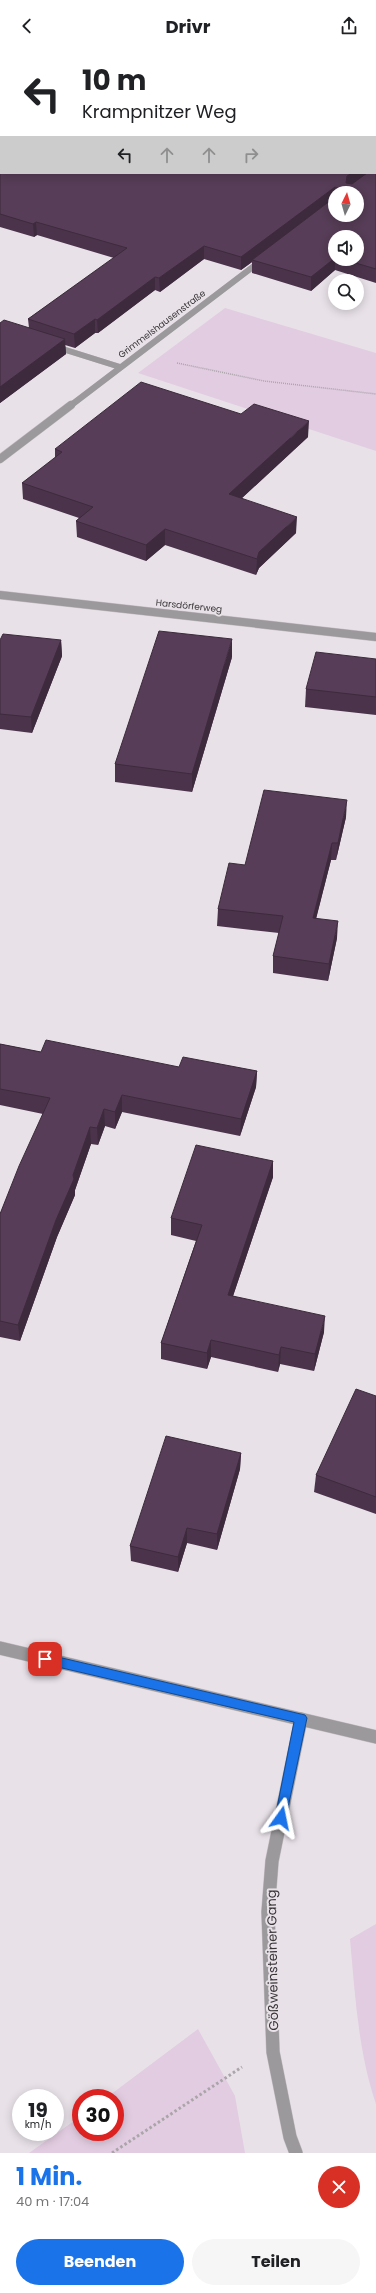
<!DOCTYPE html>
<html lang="de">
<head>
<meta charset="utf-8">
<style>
	:root { --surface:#fff; --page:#f6f6f6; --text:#202124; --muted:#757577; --accent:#1a73e8 }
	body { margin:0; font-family:Poppins,sans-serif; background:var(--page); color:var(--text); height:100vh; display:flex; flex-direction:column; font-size:15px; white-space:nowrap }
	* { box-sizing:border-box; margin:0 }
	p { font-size:13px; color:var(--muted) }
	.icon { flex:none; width:22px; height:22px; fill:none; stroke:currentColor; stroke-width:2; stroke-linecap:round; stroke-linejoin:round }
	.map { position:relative; height:2101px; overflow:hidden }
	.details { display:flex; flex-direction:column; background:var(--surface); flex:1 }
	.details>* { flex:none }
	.banner { position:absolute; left:0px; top:0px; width:376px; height:122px; box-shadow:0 2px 10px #0003; background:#fff; color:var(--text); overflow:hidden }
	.needle { width:26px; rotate:5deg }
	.fabs { position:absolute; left:328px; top:134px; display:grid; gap:8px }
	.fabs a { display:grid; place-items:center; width:36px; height:36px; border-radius:50%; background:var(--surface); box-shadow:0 2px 10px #0003; font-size:20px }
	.speed { position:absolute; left:12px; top:2037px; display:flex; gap:8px; font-size:20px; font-weight:700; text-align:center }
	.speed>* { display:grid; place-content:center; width:52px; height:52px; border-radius:50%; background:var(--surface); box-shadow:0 2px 10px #0003; line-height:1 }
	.speed small { font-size:10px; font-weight:400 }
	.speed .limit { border:6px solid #d22; background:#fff; color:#111 }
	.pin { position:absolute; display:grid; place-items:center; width:34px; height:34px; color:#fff; margin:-17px; border-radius:8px; box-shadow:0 2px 6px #0006 }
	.me { position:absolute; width:44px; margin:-22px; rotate:12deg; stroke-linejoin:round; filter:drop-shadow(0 0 3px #0008) }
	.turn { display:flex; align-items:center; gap:14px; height:84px; padding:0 16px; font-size:18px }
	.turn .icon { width:52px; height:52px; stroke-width:2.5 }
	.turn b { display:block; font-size:28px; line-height:34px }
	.lanes { display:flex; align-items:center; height:38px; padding:0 16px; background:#0003; justify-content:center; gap:20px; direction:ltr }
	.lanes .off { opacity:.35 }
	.round { display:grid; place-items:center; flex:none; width:42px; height:42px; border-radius:21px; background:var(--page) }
	.headline { display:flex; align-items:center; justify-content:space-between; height:68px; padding:0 16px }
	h1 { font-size:24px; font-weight:700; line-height:30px; color:var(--accent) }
	.button { display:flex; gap:8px; margin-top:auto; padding:8px 16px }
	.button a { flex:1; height:46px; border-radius:24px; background:var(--accent); color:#fff; font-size:16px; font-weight:700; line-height:46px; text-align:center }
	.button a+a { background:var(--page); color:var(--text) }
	header { display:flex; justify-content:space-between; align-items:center; height:52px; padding:0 16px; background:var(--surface); font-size:18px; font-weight:700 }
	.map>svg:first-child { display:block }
	.green { fill:#e2cce1 }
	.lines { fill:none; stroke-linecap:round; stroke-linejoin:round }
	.minor-far2-casing { stroke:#c5bfc5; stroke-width:6 }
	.minor-far1-casing { stroke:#c5bfc5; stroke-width:9 }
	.minor-casing { stroke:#c5bfc5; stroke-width:14 }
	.path-far1 { stroke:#aaa5a9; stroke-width:1.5; stroke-dasharray:1 1; stroke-linecap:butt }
	.path { stroke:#aaa5a9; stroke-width:3; stroke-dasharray:2.5 2.5; stroke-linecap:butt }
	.minor-far2 { stroke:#9b999b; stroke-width:6 }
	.minor-far1 { stroke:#9b999b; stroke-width:8 }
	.minor { stroke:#9b999b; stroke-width:13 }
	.wall { fill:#4b344b; fill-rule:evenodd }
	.shaded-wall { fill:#3d2b3d }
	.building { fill:#573d57; stroke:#3d2b3d }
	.route { fill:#1a73e8; stroke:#114b97 }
	.labels { text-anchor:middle; stroke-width:4; stroke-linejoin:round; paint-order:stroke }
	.far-street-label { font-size:9px; fill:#383537; stroke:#e8e2e8 }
	.near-street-label { font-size:13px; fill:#383537; stroke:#e8e2e8 }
</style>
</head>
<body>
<header><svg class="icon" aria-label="back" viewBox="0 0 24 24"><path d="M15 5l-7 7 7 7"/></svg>Drivr<svg class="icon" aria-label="share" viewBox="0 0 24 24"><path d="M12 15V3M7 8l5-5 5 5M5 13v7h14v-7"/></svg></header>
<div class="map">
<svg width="376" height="2101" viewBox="0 0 376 2101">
	<rect width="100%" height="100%" fill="#e8e2e8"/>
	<!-- green -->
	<g class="green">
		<polygon points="225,256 376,301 376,399 138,321"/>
		<path d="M376,1872v180c-18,-53 -21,-110 -26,-165z"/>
		<polygon points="198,1977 235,2044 245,2101 29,2101 81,2064 81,2080 115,2080 115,2046 106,2046"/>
	</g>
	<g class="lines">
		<defs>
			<g id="minor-far2">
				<polyline points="110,1 112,0"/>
				<polyline points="53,294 120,315"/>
				<polyline points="70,354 262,208"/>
			</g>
			<g id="minor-far1">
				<polyline points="0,407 71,353"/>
				<polyline points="0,543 376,585"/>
			</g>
			<g id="minor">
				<polyline points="0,1596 376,1685"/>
				<polyline points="296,2101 290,2085 273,2000 268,1860 272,1809 301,1667"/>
			</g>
		</defs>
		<!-- minor-far2 casing -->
		<use href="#minor-far2" class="minor-far2-casing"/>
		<!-- minor-far1 casing -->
		<use href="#minor-far1" class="minor-far1-casing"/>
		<!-- minor casing -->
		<use href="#minor" class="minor-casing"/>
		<!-- path-far1 -->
		<polyline class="path-far1" points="177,311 264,329 376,342"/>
		<!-- path -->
		<polyline class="path" points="112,2101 242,2015"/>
		<!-- minor-far2 -->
		<use href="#minor-far2" class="minor-far2"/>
		<!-- minor-far1 -->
		<use href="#minor-far1" class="minor-far1"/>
		<!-- minor -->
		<use href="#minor" class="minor"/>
	</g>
	<!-- wall -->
	<g class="wall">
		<path d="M376,0v231l-41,-13 -24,21 -59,-18v-11l-11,8 -37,-11 -44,33 -5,-2 -57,43h-3l-20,15 -10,-3 1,9 -66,49v-80l29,5 -1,-9 86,-61 -77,-23 -3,2 -34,-10v-156l1,102h374v-120zM335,141h22l-22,22zM335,185l22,22h-22z"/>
		<polygon points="308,385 242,446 296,481 259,516 256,523 165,493 146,509 77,485 76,469 79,466 23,447 22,431 55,406 55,397"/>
		<polygon points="0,588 61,588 62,604 32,681 0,677"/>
		<polygon points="232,605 192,740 115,730 115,712"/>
		<polygon points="376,607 376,663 305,655 306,637"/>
		<polygon points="346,765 336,808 331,808 316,866 337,886 328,929 273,921 273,904 279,881 217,874 218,857 245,813"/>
		<polygon points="0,992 41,1000 179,1015 257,1019 256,1035 240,1084 122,1060 115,1077 105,1074 98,1093 91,1092 75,1138 75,1143 57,1185 20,1289 0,1285 0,1162 43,1062 0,1053"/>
		<polygon points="273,1109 273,1125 233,1244 324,1280 314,1319 280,1312 278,1320 211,1305 207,1317 161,1307 161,1291 196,1189 171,1183 171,1166"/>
		<polygon points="376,1344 376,1462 314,1440 316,1423"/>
		<polygon points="241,1401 240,1417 217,1498 187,1491 178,1520 131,1509 130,1494"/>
	</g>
	<!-- shaded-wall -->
	<g class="shaded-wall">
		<polygon points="352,121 368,121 346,137 347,124"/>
		<polygon points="335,135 334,148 252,208 252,210 241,218 241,205"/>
		<polygon points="36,170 37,183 34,185 33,172"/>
		<polygon points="204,194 204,207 160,240 159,226"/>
		<polygon points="335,206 335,218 311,239 311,225"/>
		<polygon points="155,225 155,238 98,281 97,268"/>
		<polygon points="95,267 95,281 75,296 74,282"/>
		<polygon points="65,287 66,302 0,351 0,335"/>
		<polygon points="309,369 308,385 229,458 229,442"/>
		<polygon points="297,465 296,481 259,516 256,523 257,507 259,500"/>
		<polygon points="165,477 165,493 146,509 146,493"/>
		<polygon points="232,587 232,605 192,740 192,722"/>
		<polygon points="61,588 62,604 32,681 31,665"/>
		<polygon points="347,748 346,765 336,808 338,791"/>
		<polygon points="332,791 331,808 312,883 313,866"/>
		<polygon points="338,869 337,886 328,929 329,912"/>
		<polygon points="257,1019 256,1035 240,1084 241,1067"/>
		<polygon points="122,1043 122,1060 115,1077 115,1060"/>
		<polygon points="104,1057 105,1074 98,1093 97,1076"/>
		<polygon points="90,1075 91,1092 75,1138 75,1143 57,1185 20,1289 18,1273 56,1168"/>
		<polygon points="273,1109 273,1125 228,1259 228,1243"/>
		<polygon points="325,1264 324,1280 314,1319 315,1302"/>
		<polygon points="211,1288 211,1305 207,1317 207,1301"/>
		<polygon points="281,1295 280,1312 278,1320 279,1303"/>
		<polygon points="241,1401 240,1417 217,1498 217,1482"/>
		<polygon points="187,1476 187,1491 178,1520 178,1505"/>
	</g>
	<!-- building -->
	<g class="building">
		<polygon points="169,0 286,0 287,1 167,1"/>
		<polygon points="290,0 376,0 376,104 375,105 375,1 289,1"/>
		<polygon points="0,19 1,19 1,121 352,121 347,124 346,131 352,132 367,121 375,121 375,115 376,114 376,217 342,207 357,207 357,185 335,185 335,206 311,225 252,208 335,145 335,163 357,163 357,141 339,141 339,137 335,135 241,205 204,194 159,226 155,225 97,268 95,267 74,282 28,267 127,196 36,170 33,172 0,162"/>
		<polygon points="4,268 65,287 0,335 0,271"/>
		<polygon points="141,330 241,362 254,352 309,369 229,442 297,465 259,500 257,507 165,477 146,493 76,469 93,455 22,431 62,400 55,397"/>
		<polygon points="159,579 232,587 192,722 115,712"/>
		<polygon points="3,582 61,588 31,665 0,662 0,588"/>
		<polygon points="316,600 376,607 376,645 306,637"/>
		<polygon points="264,738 347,748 338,791 332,791 313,866 338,869 329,912 273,904 283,864 218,857 229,811 245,813"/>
		<polygon points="46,988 179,1015 183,1005 257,1019 241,1067 122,1043 115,1060 104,1057 97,1076 90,1075 73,1123 74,1127 56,1168 18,1273 0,1269 0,1162 19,1114 50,1046 0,1037 0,992 41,1000"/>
		<polygon points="196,1093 273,1109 228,1243 325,1264 315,1302 281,1295 279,1303 211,1288 207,1301 161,1291 202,1173 171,1166"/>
		<polygon points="356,1337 376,1344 376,1445 316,1423"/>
		<polygon points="166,1384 241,1401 217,1482 187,1476 178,1505 130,1494"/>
	</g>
	<!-- route -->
	<polygon class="route" points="45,1602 305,1663 307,1666 285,1770 281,1772 277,1770 275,1766 294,1670 45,1612 39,1607"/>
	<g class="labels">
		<!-- far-street labels -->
		<g class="far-street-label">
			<text transform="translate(162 272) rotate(-37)" y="3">Grimmelshausenstraße</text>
			<text transform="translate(189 554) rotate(6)" y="3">Harsdörferweg</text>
		</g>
		<!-- near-street labels -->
		<g class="near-street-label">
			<text transform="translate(272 1908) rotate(-91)" y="5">Gößweinsteiner Gang</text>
		</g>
	</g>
</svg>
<div class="fabs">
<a><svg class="needle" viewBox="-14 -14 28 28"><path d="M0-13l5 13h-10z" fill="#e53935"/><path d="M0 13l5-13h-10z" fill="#757577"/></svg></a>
<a><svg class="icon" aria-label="sound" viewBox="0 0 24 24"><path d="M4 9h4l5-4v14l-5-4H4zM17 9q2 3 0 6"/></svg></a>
<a><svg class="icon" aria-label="search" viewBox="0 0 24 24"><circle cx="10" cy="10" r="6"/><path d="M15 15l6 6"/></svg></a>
</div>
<div class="speed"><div>19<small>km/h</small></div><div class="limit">30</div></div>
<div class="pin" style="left:45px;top:1607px;background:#d93025"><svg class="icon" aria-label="arrive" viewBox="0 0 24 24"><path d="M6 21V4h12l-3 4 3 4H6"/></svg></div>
<svg class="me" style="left:281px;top:1766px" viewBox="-20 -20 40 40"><path d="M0-17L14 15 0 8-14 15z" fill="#1a73e8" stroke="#fff" stroke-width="4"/></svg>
<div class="banner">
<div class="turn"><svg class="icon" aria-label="left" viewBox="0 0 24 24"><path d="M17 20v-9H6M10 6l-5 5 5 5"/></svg><div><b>10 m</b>Krampnitzer Weg</div></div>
<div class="lanes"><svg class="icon" aria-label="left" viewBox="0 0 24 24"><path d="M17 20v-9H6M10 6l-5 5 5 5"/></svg><svg class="icon off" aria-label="ahead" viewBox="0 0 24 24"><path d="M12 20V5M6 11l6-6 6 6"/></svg><svg class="icon off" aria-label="ahead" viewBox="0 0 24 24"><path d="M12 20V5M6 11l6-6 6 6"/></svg><svg class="icon off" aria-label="right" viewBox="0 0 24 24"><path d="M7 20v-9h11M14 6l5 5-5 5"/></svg></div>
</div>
</div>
<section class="details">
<div class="headline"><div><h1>1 Min.</h1><p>40 m · 17:04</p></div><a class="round" style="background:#d93025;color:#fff"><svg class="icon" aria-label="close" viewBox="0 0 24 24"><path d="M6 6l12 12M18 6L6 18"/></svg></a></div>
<div class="button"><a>Beenden</a><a>Teilen</a></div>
</section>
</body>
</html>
